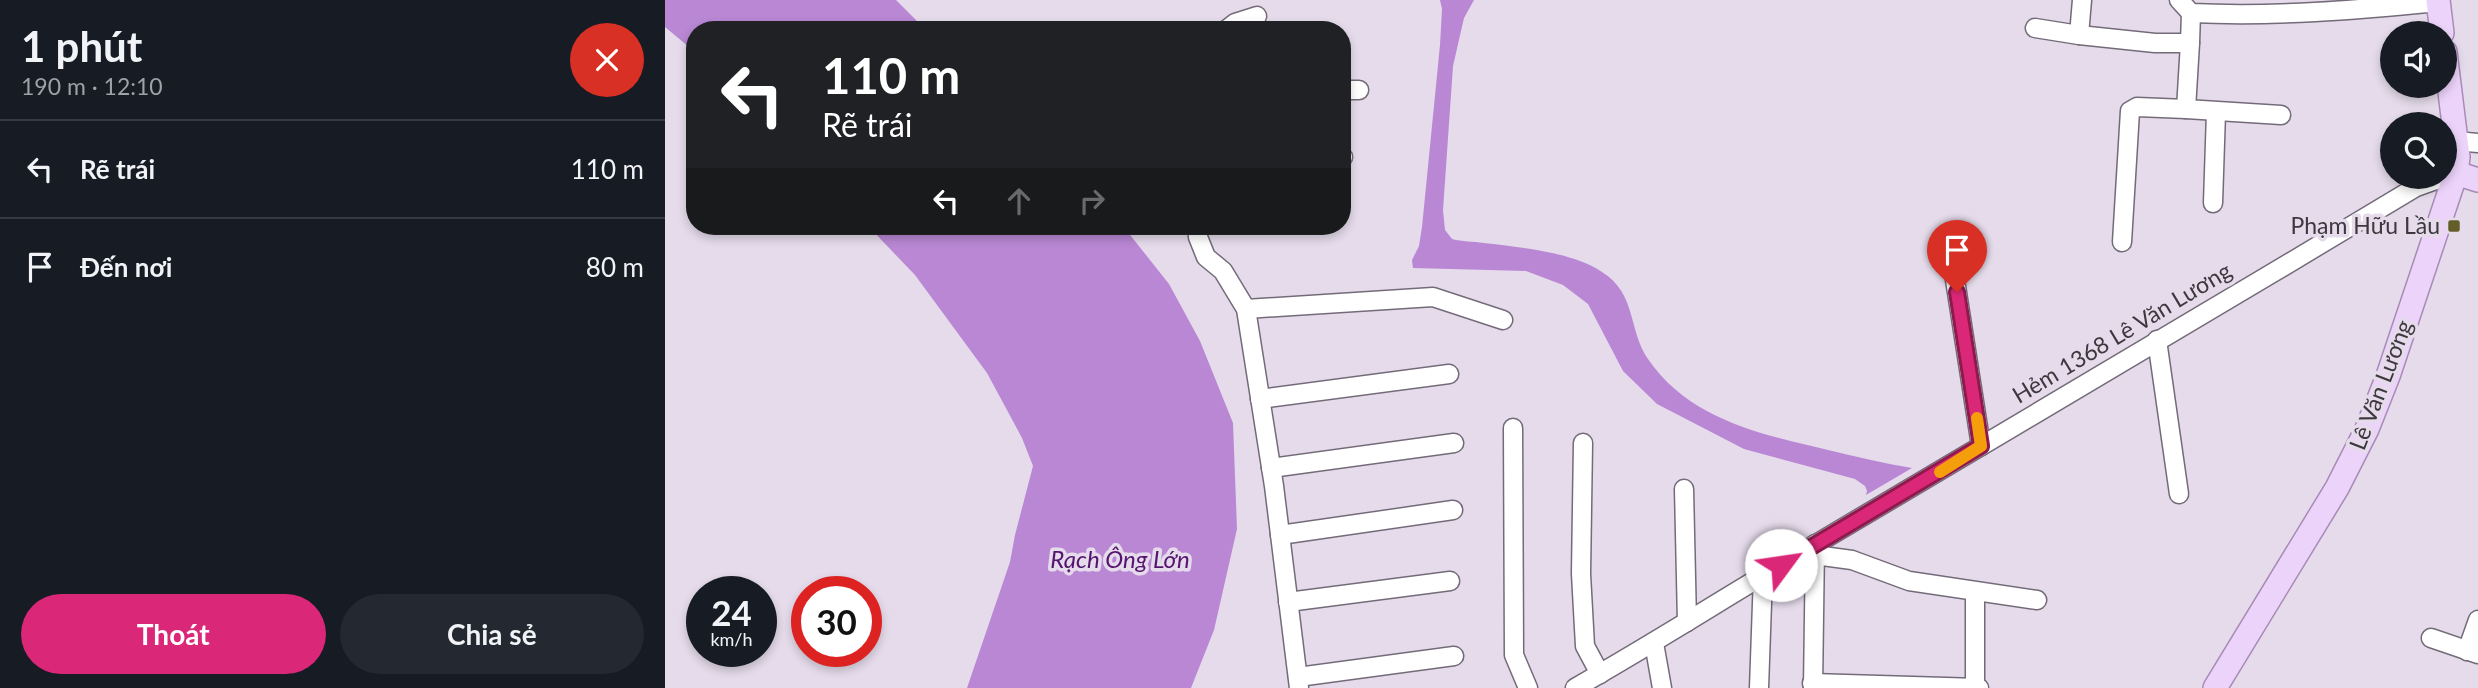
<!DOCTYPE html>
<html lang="vi">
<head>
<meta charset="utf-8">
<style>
	:root { --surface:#171b24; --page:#242831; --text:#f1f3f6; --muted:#9ea1a6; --line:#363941; --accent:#db2777 }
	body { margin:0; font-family:Lato,sans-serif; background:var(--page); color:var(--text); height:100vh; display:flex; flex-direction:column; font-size:26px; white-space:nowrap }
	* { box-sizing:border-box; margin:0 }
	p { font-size:23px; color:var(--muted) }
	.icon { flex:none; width:38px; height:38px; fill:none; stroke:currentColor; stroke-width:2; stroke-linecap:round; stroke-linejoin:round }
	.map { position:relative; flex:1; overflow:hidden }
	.sheet { display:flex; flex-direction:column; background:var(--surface); width:665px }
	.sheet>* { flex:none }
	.banner { position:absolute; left:21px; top:21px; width:665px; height:214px; border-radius:28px; box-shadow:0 4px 10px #0003; background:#202124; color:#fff; overflow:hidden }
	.controls { position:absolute; left:1715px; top:21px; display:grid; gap:14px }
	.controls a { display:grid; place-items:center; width:77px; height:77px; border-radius:50%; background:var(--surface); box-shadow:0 4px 10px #0003; font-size:35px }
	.speed { position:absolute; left:21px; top:576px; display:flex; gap:14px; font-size:35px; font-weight:700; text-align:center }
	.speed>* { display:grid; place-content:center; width:91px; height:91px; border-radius:50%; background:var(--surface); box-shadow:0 4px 10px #0003; line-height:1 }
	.speed small { font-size:18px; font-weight:400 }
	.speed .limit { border:10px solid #d22; background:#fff; color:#111 }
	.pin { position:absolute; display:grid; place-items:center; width:60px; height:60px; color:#fff; margin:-72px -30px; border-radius:50% 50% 50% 0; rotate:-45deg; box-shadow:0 0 7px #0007 }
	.pin .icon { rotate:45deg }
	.me { position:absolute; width:77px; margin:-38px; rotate:59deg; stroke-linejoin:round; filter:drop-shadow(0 0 5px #0008) }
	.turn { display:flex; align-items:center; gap:24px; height:147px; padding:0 21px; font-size:32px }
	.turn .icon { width:91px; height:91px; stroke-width:2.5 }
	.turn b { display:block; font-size:49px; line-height:60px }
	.lanes { display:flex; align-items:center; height:66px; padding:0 21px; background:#0003; justify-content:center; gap:35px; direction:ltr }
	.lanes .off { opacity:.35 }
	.round { display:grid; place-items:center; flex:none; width:74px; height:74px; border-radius:37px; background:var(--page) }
	.summary { display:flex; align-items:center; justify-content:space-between; height:119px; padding:0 21px }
	h1 { font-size:42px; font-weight:700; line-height:52px }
	.primary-button { display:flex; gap:14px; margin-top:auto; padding:14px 21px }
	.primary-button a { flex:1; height:80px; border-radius:42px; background:var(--accent); color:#fff; font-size:28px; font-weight:700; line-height:80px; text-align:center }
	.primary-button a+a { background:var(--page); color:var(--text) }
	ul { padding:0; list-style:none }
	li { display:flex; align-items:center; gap:21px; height:98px; padding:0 21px; border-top:2px solid var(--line) }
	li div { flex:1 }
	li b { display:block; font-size:26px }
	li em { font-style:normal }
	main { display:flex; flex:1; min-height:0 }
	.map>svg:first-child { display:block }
	.water { fill:#b987d4 }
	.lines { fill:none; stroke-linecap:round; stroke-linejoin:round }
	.minor-casing { stroke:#746b79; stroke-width:21 }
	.major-casing { stroke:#a78ab6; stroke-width:26 }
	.minor { stroke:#fff; stroke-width:18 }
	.major { stroke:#ecd3fa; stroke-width:23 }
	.route-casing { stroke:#8e194d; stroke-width:18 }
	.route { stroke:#db2777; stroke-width:12 }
	.slow { stroke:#f59e0b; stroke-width:12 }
	.poi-dot { fill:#635d2a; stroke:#e5dbeb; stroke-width:2.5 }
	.labels { text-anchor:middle; stroke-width:7; stroke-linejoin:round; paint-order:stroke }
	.poi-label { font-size:23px; fill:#3c383e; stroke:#e5dbeb; text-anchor:end }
	.street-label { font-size:23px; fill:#3c383e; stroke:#e5dbeb }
	.water-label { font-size:24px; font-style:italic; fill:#551470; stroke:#e5dbeb }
</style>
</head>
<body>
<main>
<section class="sheet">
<div class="summary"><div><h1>1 phút</h1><p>190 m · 12:10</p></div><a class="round" style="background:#d93025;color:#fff"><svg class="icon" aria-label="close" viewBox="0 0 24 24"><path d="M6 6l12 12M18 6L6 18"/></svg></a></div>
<ul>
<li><svg class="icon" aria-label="left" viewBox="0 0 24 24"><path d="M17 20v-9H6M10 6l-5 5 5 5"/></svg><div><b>Rẽ trái</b></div><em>110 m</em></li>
<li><svg class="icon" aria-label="arrive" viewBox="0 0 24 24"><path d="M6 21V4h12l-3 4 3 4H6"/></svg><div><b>Đến nơi</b></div><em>80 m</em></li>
</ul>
<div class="primary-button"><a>Thoát</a><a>Chia sẻ</a></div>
</section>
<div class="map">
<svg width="1813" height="688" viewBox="0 0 1813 688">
	<rect width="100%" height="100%" fill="#e5dbeb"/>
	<!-- water -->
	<g class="water">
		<polygon points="0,0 231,0 261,30 30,30 30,52 0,27"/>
		<path d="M775,0h34l-10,18 -11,48 -10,144 2,20 7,9c10,3 21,2 32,4 34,4 89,9 118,29 35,22 26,58 46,87 40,59 111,75 176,90 29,7 58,14 88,19l-46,27 1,-4 -2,-5 -10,-7 -111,-30 -87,-45 -34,-33 -35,-67 -25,-19 -37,-14 -113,-3 -1,-8 7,-14 3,-19 18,-182 2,-36z"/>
		<polygon points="203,226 458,226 504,284 535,341 568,423 572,529 549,630 526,688 302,688 345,562 350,535 368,466 357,438 322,373 250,275"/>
	</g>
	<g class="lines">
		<defs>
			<g id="minor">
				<path d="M1514,0l12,13c83,4 165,-3 247,-11"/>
				<polyline points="1370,28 1414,35 1417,0"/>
				<polyline points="561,30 570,23 592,16"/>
				<polyline points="1414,35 1490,43 1525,43 1526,13"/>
				<polyline points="1525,43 1521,109 1616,115"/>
				<polyline points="677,90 694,90"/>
				<polyline points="1791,141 1813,143"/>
				<polyline points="677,157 678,157"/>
				<polyline points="1548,203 1551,112"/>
				<polyline points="532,226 533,237 541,257 558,271 581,309 609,486 634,688"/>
				<polyline points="1457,242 1465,111 1472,107 1521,109"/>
				<polyline points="1288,267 1316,446"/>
				<polyline points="581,309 768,297 838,320"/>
				<polyline points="1492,340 1514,494"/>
				<polyline points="595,399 784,374"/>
				<polyline points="848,428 849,655 863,688"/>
				<polyline points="918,443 916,574 920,646 935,674"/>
				<polyline points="606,468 789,443"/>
				<polyline points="1019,489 1022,622"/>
				<polyline points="615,535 788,510"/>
				<polyline points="1150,555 1187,560 1244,581 1372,600"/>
				<polyline points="623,602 785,581"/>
				<polyline points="1766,638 1813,654"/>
				<polyline points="989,643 997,688"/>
				<polyline points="1802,651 1813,620"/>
				<polyline points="633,677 789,656"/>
				<polyline points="1147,683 1314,688"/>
				<path d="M910,688c80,-45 157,-95 236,-141 202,-120 404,-239 605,-360l28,-10"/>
				<polyline points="1094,688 1098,575"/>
				<polyline points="1148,688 1150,544"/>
				<polyline points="1308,688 1310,681 1310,592"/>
			</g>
			<g id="major">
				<polyline points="1773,0 1777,33"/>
				<polyline points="1791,173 1813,180"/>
				<polyline points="1550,688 1672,488 1702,429 1723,376 1791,173 1793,157 1780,52"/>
			</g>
		</defs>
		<!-- minor casing -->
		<use href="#minor" class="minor-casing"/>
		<!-- major casing -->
		<use href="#major" class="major-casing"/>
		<!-- minor -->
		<use href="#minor" class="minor"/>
		<!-- major -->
		<use href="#major" class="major"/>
	</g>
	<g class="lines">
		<defs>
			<polyline id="route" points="1116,565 1316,446 1292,292"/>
		</defs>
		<!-- route casing -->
		<use href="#route" class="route-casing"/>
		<!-- route -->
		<use href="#route" class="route"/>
		<!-- slow -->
		<polyline class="slow" points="1275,472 1316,446 1312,418"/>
	</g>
	<!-- markers -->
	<rect class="poi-dot" x="1782" y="219" width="14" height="14" rx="3.5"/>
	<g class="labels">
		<!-- poi labels -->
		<g class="poi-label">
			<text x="1775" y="234">Phạm Hữu Lầu</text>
		</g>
		<!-- street labels -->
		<g class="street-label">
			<text transform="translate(1457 333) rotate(-31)" y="8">Hẻm 1368 Lê Văn Lương</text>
			<text transform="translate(1716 385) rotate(-69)" y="8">Lê Văn Lương</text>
		</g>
		<!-- water labels -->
		<g class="water-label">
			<text x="455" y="568">Rạch Ông Lớn</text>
		</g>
	</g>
</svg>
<div class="controls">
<a><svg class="icon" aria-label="sound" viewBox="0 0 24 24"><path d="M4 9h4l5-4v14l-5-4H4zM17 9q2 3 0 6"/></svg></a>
<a><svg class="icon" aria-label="search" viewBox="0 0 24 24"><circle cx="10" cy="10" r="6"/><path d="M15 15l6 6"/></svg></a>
</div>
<div class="speed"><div>24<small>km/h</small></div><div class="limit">30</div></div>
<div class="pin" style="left:1292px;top:292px;background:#d93025"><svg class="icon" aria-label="arrive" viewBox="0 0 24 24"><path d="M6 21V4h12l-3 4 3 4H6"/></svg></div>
<svg class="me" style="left:1116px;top:565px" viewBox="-20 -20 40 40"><circle r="19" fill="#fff"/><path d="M0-13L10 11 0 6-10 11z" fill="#db2777"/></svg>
<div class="banner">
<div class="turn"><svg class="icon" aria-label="left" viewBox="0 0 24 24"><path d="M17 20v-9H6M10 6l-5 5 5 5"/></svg><div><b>110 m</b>Rẽ trái</div></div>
<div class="lanes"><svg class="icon" aria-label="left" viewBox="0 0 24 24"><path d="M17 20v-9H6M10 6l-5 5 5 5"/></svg><svg class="icon off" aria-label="ahead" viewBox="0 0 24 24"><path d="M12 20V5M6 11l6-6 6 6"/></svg><svg class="icon off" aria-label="right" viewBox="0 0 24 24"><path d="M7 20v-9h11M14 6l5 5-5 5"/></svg></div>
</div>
</div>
</main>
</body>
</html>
